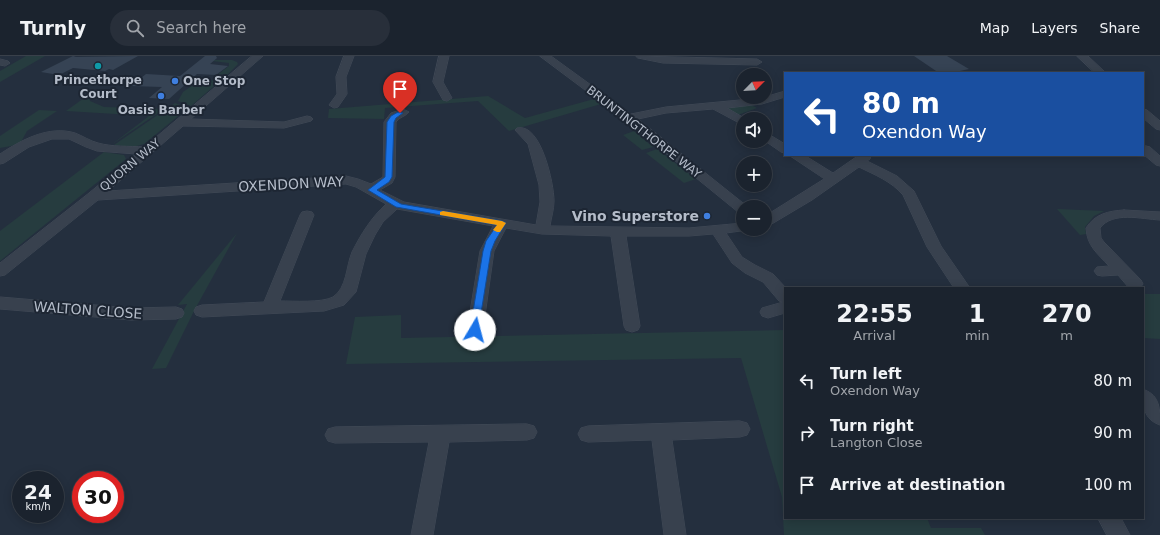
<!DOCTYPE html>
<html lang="en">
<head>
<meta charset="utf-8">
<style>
	:root { --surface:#1b232e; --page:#282f3a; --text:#f1f3f6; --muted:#a0a4aa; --line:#39404a }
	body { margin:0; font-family:"DejaVu Sans",sans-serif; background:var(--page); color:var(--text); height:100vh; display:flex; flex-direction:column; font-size:15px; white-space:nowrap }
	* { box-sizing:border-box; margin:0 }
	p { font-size:13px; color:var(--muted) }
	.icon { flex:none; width:22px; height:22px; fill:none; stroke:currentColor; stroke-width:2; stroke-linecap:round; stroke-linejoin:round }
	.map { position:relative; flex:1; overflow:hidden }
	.drawer { position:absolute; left:784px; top:231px; width:360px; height:232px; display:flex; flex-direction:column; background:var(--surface); border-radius:0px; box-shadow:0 2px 10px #0003,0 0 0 1px var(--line) }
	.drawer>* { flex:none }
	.hud { position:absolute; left:784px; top:16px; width:360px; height:84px; border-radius:0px; box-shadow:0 2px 10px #0003,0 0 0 1px var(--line); background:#1a4fa0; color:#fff; overflow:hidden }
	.needle { width:26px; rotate:66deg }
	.buttons { position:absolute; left:736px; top:12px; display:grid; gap:8px }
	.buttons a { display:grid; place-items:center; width:36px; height:36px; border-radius:50%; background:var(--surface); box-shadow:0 2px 10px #0003,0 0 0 1px var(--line); font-size:20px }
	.speed { position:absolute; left:12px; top:415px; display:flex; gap:8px; font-size:20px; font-weight:700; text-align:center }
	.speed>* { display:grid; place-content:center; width:52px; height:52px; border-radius:50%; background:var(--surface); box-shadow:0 2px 10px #0003,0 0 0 1px var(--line); line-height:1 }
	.speed small { font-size:10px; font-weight:400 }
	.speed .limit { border:6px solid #d22; background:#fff; color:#111 }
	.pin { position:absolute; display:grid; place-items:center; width:34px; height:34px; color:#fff; margin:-41px -17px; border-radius:50% 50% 50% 0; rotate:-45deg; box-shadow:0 0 4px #0007 }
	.pin .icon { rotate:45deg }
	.me { position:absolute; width:44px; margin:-22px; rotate:8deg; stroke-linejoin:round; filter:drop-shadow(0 0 3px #0008) }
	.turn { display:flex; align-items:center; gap:14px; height:84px; padding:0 12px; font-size:18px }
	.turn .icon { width:52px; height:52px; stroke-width:2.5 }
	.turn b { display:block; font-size:28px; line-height:34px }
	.eta { display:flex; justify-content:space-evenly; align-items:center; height:68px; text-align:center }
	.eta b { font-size:24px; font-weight:700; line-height:28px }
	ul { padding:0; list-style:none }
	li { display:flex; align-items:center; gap:12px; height:52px; padding:0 12px }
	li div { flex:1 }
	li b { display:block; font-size:15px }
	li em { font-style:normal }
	header { display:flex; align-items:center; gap:24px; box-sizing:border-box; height:56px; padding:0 20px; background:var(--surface); border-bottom:1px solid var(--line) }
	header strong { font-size:19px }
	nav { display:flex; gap:22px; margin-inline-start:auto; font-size:14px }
	.search { width:280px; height:36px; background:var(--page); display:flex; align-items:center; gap:10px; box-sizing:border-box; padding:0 14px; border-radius:22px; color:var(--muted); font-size:15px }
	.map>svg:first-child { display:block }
	.green { fill:#263c3f }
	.building { fill:#364354 }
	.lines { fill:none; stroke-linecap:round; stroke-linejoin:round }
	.minor-casing { stroke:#414a57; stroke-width:1 }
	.minor { fill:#38414e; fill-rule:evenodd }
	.route { fill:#1a73e8; stroke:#114b97 }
	.slow { fill:#f59e0b }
	.culture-dot { fill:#0f9aa8; stroke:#1d2633; stroke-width:1.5 }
	.shop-dot { fill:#3f7fe0; stroke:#1d2633; stroke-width:1.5 }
	.labels { text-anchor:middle; stroke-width:4; stroke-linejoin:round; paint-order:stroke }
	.far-poi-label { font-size:12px; font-weight:bold; fill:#b4bcc9; stroke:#1d2633 }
	.far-street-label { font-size:12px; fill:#b4bcc9; stroke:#1d2633 }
	.street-label { font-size:14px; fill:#b4bcc9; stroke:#1d2633 }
	.poi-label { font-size:14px; font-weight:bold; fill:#b4bcc9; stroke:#1d2633; text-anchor:end }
</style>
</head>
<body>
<header>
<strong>Turnly</strong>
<div class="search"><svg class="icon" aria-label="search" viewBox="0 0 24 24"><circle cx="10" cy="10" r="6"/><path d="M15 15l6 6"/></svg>Search here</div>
<nav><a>Map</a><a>Layers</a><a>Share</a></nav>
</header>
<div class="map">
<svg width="1160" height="479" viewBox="0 0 1160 479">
	<rect width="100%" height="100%" fill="#242f3e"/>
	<!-- green -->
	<g class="green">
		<polygon points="26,0 45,0 0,26 0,15"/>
		<polygon points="204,4 232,4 237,6 238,8 225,21 217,19 229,10 229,7"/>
		<polygon points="221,24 191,50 178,45 183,36 199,25"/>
		<polygon points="91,37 89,40 90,45 104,51 164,53 111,89 149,60 66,55"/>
		<polygon points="488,40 525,62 594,43 601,48 509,75 478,45 385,52 384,63 328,62 329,53"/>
		<polygon points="175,47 188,52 144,88 133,91 114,89"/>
		<polygon points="750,48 757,52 735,60 727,54 728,52"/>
		<polygon points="39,54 57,55 27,75 21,86 11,90 0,92 0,80"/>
		<polygon points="634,75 653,91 642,94 623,79"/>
		<polygon points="657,93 696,123 684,127 646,97"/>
		<polygon points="104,96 124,99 126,103 0,205 0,175"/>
		<polygon points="1057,153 1104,155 1094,160 1085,171 1086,178 1080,179"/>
		<polygon points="237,177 194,255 166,312 152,313 187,248 178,249"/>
		<polygon points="1143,238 1160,238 1160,283 1143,282"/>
		<polygon points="401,259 401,282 785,274 785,462 927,462 931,472 981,472 985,479 784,479 782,441 741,302 346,308 355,261"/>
	</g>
	<!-- building -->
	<g class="building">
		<polygon points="73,0 76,1 138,0 113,14 109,13 105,15 73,12 59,19 41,16"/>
		<polygon points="205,0 216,0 217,2 210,8 228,10 216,19 197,18 169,43 149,42 162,31 131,30 146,18 180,20"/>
		<polygon points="914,0 947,0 969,13 960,15 964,17 939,17"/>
	</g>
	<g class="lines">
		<defs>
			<g id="minor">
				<path d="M252,0h11l-72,63 93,3 23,-6 4,1 2,2 -2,2 -27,7 -101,-2 -75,65 238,-15 12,3 13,5 12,-7 1,-55 7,-9 12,-4 6,3c-4,5 -10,5 -13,10l-1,55 -3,6 -12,7 24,12 132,23 4,-23 -1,-17 -11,-41 -13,-14 2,-2c24,-6 37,56 37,73 0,9 -3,17 -4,25l139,2 54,-5v6h6l-1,1 -22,3 16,24 13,8 18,9 13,14 -1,25 -17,5 -6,-2 -2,-4 2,-4 21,-6 -4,-1 -16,-19 -18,-9 -13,-10 -19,-29 -24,2h-63l14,90 -2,4 -6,2 -6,-2 -2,-4 -13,-90 -69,-2 -36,-6 -12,23 -11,79 -2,4 -6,2 -6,-2 -2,-4 13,-79 13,-25 -96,-17 -14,13 -8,13 -9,19 -10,38 -12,13 -20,6 -122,6 -6,-2 -2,-4 2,-4 6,-2 62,-3 36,-87 2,-3 5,-1 5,1 2,3 -34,86c13,0 42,2 53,-4 14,-9 13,-31 19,-45 9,-18 19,-34 34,-48l-30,-17 -10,-3 -248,16 -93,75 -5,1v-13l89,-70 47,-39 -39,-3 -11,-4 -17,-8h-17l-23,8 -25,16 -4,1v-10c21,-14 49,-29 75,-21 8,3 15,8 23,10 14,4 31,3 46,4z"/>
				<polygon points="344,0 354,0 346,21 347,38 338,51 334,52 329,49 337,38 336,21"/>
				<polygon points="439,0 449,0 443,26 452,42 447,45 443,44 433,26"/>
				<polygon points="540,0 551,0 631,58 666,51 761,42 785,35 785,41 762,48 727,52 746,63 743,63 743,69 713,53 666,57 638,63 748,151 743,151 743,157 738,156 625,64"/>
				<polygon points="636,0 757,3 762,6 757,9 663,7 638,2"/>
				<polygon points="1077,0 1088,0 1106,17 1095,17"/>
				<polygon points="0,3 8,5 10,7 5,10 0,9"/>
				<polygon points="1143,53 1147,54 1160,65 1160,74 1156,73 1143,62"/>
				<polygon points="765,76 785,88 785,97 781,96 765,85"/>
				<polygon points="1146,90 1150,91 1160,100 1160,110 1156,109 1143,98 1143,91"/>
				<path d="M789,99h15l29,18 26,-18h12l-1,4 -3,2 30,15 17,15 27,55 29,42h-16l-27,-41 -24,-52c-12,-14 -28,-20 -44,-28l-47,33 -42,25 -5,1v-10l59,-37z"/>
				<path d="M1124,154l36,2v8c-19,-1 -47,-9 -60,8l1,10 3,4 37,38 2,4 -3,4h-11l-11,-13 -16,1 -5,-1 -3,-4 3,-4 12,-1c-12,-13 -22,-20 -23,-38 9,-14 22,-17 38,-18z"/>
				<polygon points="0,241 131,252 176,251 182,253 184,257 182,261 176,263 131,264 0,253"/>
				<path d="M1145,334c15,6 15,19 15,35 -17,-6 -17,-19 -17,-34z"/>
				<polygon points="740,365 747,367 750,373 747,379 740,381 672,384 686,479 664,479 652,384 588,386 581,384 578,378 581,372 588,370"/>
				<polygon points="527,368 534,370 537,376 534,382 527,384 449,386 433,479 411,479 429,386 335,387 328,385 325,379 328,373 335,371"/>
				<polygon points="1098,462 1121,462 1130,479 1107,479"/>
			</g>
		</defs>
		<!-- minor casing -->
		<use href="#minor" class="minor-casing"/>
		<!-- minor -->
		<use href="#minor" class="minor"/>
	</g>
	<!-- route -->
	<polygon class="route" points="398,56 403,57 396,62 394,66 392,121 389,126 377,134 401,148 502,165 506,167 495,185 491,195 478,276 471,276 470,274 483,195 486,185 497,169 396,151 368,134 385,121 387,66 391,60"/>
	<!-- slow -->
	<polygon class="slow" points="443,155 502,165 506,167 500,176 497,176 493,174 497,169 440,159 440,156"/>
	<!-- markers -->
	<circle class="culture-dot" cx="98" cy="10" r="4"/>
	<g class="shop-dot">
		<circle cx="175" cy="25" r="4"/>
		<circle cx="161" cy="40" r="4"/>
		<circle cx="707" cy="160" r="4"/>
	</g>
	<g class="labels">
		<!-- far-poi labels -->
		<g class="far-poi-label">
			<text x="98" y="28">Princethorpe<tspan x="98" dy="14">Court</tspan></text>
			<text x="183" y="29" text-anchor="start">One Stop</text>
			<text x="161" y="58">Oasis Barber</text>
		</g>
		<!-- far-street labels -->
		<g class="far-street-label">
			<text transform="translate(644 76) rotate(38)" y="4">BRUNTINGTHORPE WAY</text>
			<text transform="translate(130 109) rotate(-40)" y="4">QUORN WAY</text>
		</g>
		<!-- street labels -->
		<g class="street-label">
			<text transform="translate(291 128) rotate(-3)" y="5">OXENDON WAY</text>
			<text transform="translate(88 254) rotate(4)" y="5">WALTON CLOSE</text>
		</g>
		<!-- poi labels -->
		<g class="poi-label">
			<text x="699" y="165">Vino Superstore</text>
		</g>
	</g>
</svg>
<div class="buttons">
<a><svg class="needle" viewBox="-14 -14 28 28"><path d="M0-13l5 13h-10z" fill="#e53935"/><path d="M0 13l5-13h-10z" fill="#a0a4aa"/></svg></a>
<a><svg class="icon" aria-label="sound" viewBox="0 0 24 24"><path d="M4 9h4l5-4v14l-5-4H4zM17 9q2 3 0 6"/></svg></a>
<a>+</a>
<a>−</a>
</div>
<div class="speed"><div>24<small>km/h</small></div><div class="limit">30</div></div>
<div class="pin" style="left:400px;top:57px;background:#d93025"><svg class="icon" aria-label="arrive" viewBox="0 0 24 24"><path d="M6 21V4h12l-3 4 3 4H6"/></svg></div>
<svg class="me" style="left:475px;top:274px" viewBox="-20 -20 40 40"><circle r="19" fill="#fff"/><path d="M0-13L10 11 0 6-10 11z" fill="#1a73e8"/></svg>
<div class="hud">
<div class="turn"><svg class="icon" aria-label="left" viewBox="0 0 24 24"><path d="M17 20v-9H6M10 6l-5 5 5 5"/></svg><div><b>80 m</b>Oxendon Way</div></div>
</div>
<section class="drawer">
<div class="eta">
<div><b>22:55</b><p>Arrival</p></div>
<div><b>1</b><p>min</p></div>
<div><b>270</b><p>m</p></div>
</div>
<ul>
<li><svg class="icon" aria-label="left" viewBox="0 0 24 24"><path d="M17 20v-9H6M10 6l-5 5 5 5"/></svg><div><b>Turn left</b><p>Oxendon Way</p></div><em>80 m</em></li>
<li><svg class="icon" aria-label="right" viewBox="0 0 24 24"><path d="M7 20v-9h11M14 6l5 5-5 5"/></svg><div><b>Turn right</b><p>Langton Close</p></div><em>90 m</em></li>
<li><svg class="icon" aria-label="arrive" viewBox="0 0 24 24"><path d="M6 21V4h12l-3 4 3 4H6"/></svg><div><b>Arrive at destination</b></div><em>100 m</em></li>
</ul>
</section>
</div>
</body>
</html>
